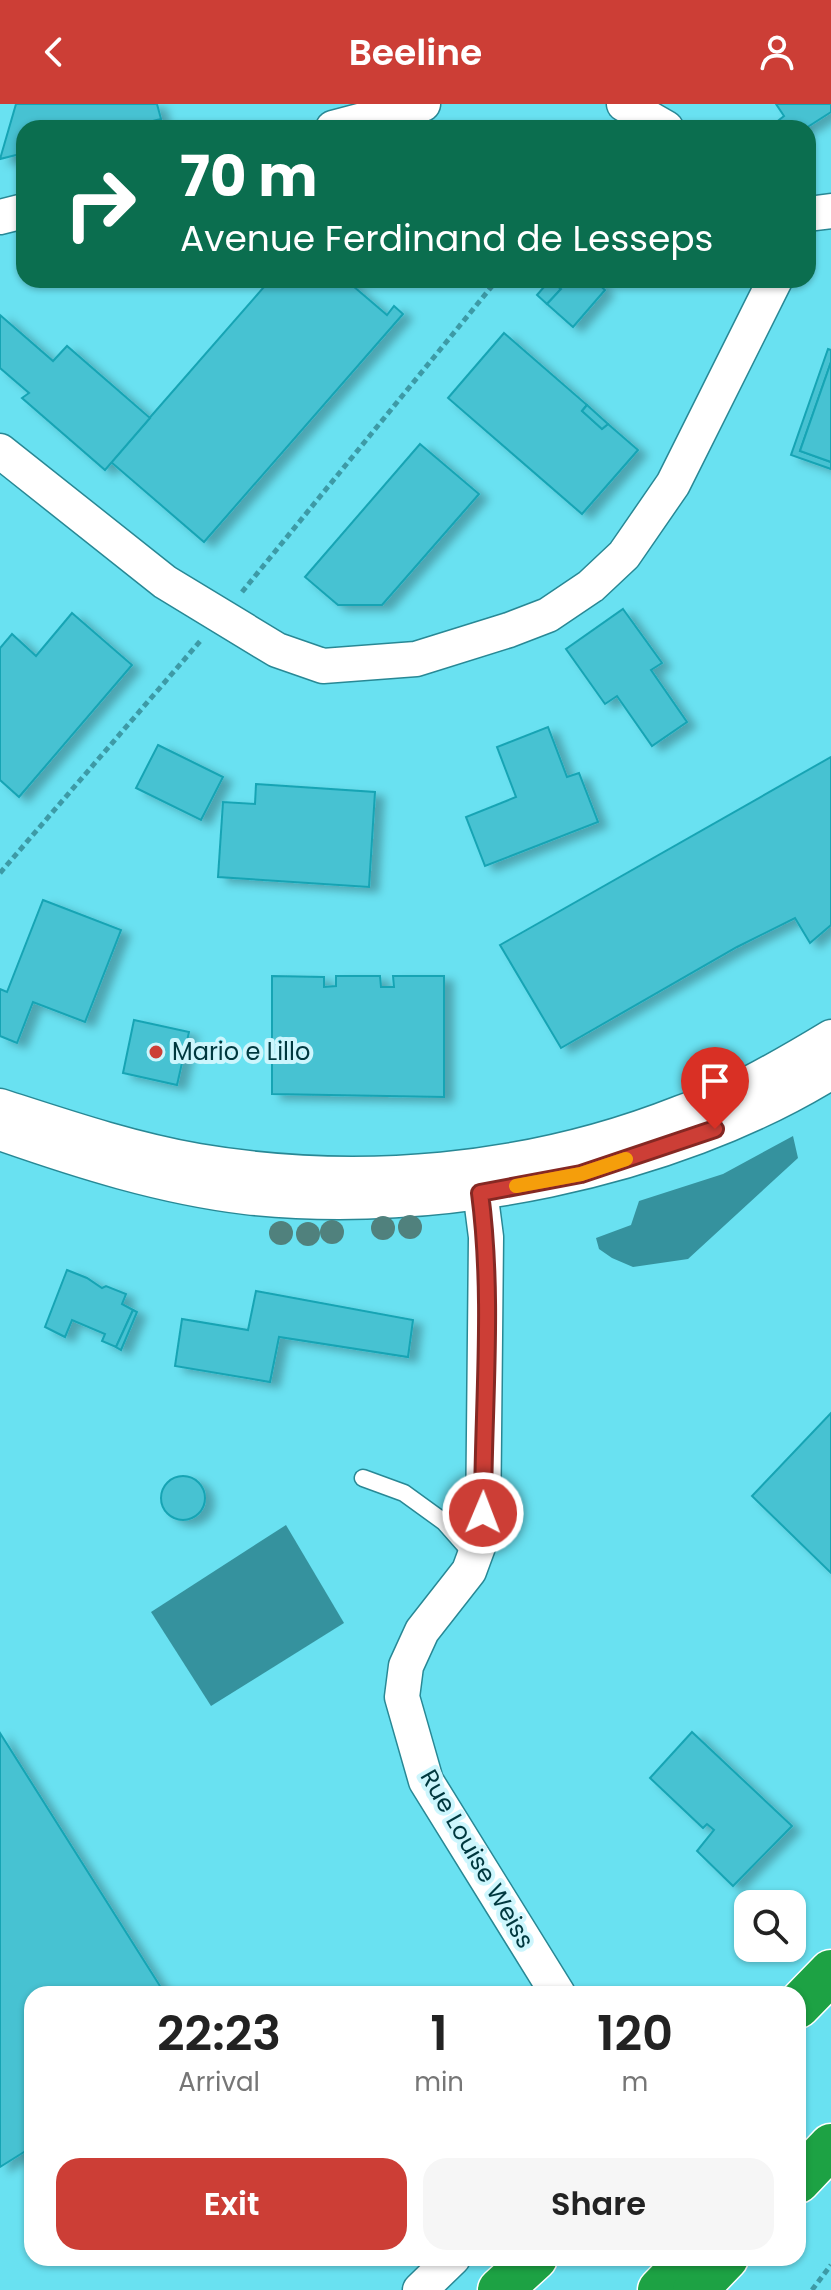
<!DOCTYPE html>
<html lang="en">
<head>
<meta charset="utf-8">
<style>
	:root { --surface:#fff; --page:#f6f6f6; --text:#222; --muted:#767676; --accent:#cc3e36 }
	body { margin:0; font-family:Poppins,sans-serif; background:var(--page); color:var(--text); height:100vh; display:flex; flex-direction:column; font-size:30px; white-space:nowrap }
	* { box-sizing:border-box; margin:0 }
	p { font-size:26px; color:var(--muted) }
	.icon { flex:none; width:44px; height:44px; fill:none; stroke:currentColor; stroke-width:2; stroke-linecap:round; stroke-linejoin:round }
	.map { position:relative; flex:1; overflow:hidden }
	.details { position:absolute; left:24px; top:1882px; width:782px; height:280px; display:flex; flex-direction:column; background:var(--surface); border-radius:24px; box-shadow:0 2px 6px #0004 }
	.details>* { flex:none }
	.hud { position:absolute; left:16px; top:16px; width:800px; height:168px; border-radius:24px; box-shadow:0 2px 6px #0004; background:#0b6e4f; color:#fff; overflow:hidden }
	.controls { position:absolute; left:734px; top:1786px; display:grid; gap:16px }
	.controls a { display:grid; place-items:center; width:72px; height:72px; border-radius:16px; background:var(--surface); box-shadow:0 2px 6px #0004; font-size:40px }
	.pin { position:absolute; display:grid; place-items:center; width:68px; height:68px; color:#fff; margin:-82px -34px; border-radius:50% 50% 50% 0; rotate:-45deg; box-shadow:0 0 8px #0007 }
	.pin .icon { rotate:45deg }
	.me { position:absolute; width:88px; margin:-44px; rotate:1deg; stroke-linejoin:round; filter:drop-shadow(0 0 6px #0008) }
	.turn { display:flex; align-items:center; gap:28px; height:168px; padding:0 32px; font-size:36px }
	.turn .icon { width:104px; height:104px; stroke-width:2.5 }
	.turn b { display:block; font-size:56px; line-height:68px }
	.eta { display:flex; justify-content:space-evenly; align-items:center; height:136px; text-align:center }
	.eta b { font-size:48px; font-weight:600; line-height:56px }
	.button { display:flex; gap:16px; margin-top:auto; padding:16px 32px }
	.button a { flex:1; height:92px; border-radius:24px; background:var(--accent); color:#fff; font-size:32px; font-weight:600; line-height:92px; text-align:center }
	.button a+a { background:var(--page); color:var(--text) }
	header { display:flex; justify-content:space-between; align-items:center; height:104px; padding:0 32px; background:var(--accent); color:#fff; font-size:36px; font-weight:600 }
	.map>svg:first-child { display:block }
	.water { fill:#35929e }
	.building { fill:#46c2d2; stroke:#17a4b4; stroke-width:2; filter:url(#shadow) }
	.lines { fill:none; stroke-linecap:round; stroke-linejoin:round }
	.lane-casing { stroke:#288895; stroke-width:19 }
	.street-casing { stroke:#288895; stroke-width:37 }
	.highway-casing { stroke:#fff; stroke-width:47 }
	.path { stroke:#3d9aa6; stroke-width:5; stroke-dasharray:6 4; stroke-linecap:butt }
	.lane { stroke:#fff; stroke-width:16 }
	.street { stroke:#fff; stroke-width:34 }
	.highway { stroke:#1da244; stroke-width:44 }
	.tree { fill:#50817d }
	.route-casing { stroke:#852823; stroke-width:20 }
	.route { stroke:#cc3e36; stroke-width:14 }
	.slow { stroke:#f59e0b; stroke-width:14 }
	.poi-dot { fill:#cc3e36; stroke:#cdf6fd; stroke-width:3 }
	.labels { text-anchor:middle; stroke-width:8; stroke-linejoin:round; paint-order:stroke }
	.poi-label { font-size:24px; fill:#00383f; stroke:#cdf6fd; text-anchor:start }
	.street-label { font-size:24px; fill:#00383f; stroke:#cdf6fd }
</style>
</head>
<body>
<header><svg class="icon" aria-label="back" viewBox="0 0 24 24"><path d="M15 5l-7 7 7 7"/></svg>Beeline<svg class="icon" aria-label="person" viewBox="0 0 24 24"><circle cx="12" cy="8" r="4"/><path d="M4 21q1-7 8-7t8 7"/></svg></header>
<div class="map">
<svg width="831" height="2186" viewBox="0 0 831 2186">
	<defs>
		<filter id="shadow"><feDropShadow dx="9" dy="5" stdDeviation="4" flood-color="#0004"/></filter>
	</defs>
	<rect width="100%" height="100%" fill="#69e1f1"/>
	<!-- water -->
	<g class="water">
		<polygon points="793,1032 798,1054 688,1155 633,1163 612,1154 599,1145 596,1134 631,1121 639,1097 723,1070"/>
		<polygon points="286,1421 344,1519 211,1602 151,1508"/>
	</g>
	<!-- building -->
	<g class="building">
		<polygon points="16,0 157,0 161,15 124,24 24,24 24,49 0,55"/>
		<polygon points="776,0 831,0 831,8 806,24 769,24 784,12"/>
		<polygon points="270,176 346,176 387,211 394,202 403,210 204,438 111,358"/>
		<polygon points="550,176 561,185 547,200 537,191"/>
		<polygon points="552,176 594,176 605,186 573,223 547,200 561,185"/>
		<polygon points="0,211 53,257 67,242 150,314 105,366 22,294 29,289 0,264"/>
		<polygon points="504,229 587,301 582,307 602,325 608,320 638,346 582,410 448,294"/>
		<polygon points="828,245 831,246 831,258 800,347 831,358 831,365 791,351"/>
		<polygon points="831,258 831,358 800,347"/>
		<polygon points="587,301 608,320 602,325 582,307"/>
		<polygon points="420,340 479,390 382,501 338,501 305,473"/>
		<polygon points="623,505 662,559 651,566 687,618 652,642 617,592 605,600 566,545"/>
		<polygon points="72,509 132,561 19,693 0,676 0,544 12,530 36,552"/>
		<polygon points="548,623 567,673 579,669 598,718 485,762 466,713 516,693 497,643"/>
		<polygon points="158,641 223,673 201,716 136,684"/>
		<polygon points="831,653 831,821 810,839 795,814 737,843 561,944 500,841"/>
		<polygon points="256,680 375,688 369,783 218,773 223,698 255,700"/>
		<polygon points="43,796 121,826 85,918 33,898 17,939 0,932 0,885 7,888"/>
		<polygon points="272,872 324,873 324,883 336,882 336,872 380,872 381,883 394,883 393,872 444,872 444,993 272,990"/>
		<polygon points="134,916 189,928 177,981 123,969"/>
		<polygon points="67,1166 87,1174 102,1184 106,1182 126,1190 122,1200 133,1206 116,1243 102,1237 105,1230 72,1216 65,1233 45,1223"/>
		<polygon points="256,1187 413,1216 408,1253 279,1233 270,1278 175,1262 182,1215 248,1226"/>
		<polygon points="133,1206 137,1208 121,1246 116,1243"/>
		<polygon points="831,1309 831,1469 752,1392"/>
		<circle cx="183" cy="1394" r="22"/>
		<polygon points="692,1628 792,1722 733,1782 697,1747 714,1726 707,1720 703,1724 650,1674"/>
		<polygon points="0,1629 165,1890 32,1890 32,2043 0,2063"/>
	</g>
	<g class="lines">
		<defs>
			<polyline id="lane" points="363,1374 404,1389 444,1418 474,1452"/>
			<g id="street">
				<polyline points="624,0 666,24"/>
				<polyline points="333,24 423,0"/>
				<polyline points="808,110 831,107"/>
				<polyline points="0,113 24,107"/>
				<polyline points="0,347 165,478 277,546 323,562 416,555 509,526 548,511 591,482 624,451 673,380 775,176"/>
				<path d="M0,1002c65,21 130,43 198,55 160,27 330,12 482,-48 17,-6 34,-12 51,-20 34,-17 67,-36 100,-56"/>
				<path d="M0,1029c80,28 162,54 246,64 189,21 423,-25 585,-125"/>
				<polyline points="477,1063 486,1133 483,1429 469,1467 422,1527 406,1562 402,1593 426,1677 558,1890"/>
				<polyline points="420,2186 453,2154"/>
			</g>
			<g id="highway">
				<polyline points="798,1902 831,1868"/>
				<polyline points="798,2077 831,2042"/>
				<polyline points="500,2186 535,2154"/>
				<polyline points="660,2186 691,2154"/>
				<polyline points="695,2186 726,2154"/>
			</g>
		</defs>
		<!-- lane casing -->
		<use href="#lane" class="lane-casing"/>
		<!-- street casing -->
		<use href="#street" class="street-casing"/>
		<!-- highway casing -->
		<use href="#highway" class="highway-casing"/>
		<!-- path -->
		<g class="path">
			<polyline points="242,488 497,176"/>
			<polyline points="0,769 202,535"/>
			<polyline points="812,2186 831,2161"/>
		</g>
		<!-- lane -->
		<use href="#lane" class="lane"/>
		<!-- street -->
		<use href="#street" class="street"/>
		<!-- highway -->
		<use href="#highway" class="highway"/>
	</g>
	<!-- trees -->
	<g class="tree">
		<circle cx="410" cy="1123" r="12"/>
		<circle cx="383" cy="1124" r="12"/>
		<circle cx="332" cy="1128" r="12"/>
		<circle cx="281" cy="1129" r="12"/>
		<circle cx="308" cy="1130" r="12"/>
	</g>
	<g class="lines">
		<defs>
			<path id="route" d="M483,1409c0,-106 11,-214 -3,-320l101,-19 134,-45"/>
		</defs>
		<!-- route casing -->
		<use href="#route" class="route-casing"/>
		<!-- route -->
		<use href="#route" class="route"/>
		<!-- slow -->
		<polyline class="slow" points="516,1082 581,1070 626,1055"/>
	</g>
	<!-- markers -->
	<circle class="poi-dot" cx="156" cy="948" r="8"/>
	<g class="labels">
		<!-- poi labels -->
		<g class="poi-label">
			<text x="172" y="956">Mario e Lillo</text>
		</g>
		<!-- street labels -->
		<g class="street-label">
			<text transform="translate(477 1755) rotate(60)" y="8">Rue Louise Weiss</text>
		</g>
	</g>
</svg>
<div class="controls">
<a><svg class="icon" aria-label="search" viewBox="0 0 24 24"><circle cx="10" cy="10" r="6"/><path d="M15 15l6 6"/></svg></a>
</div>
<div class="pin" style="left:715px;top:1025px;background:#d93025"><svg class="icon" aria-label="arrive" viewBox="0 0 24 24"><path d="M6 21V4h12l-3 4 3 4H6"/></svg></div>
<svg class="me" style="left:483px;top:1409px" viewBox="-20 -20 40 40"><circle r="17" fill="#cc3e36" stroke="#fff" stroke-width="3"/><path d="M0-11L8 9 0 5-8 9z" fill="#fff"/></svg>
<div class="hud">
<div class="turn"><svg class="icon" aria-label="right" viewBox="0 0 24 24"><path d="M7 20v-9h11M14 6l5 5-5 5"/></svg><div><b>70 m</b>Avenue Ferdinand de Lesseps</div></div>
</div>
<section class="details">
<div class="eta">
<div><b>22:23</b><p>Arrival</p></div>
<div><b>1</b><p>min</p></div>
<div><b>120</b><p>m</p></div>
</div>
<div class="button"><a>Exit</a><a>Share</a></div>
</section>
</div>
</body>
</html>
